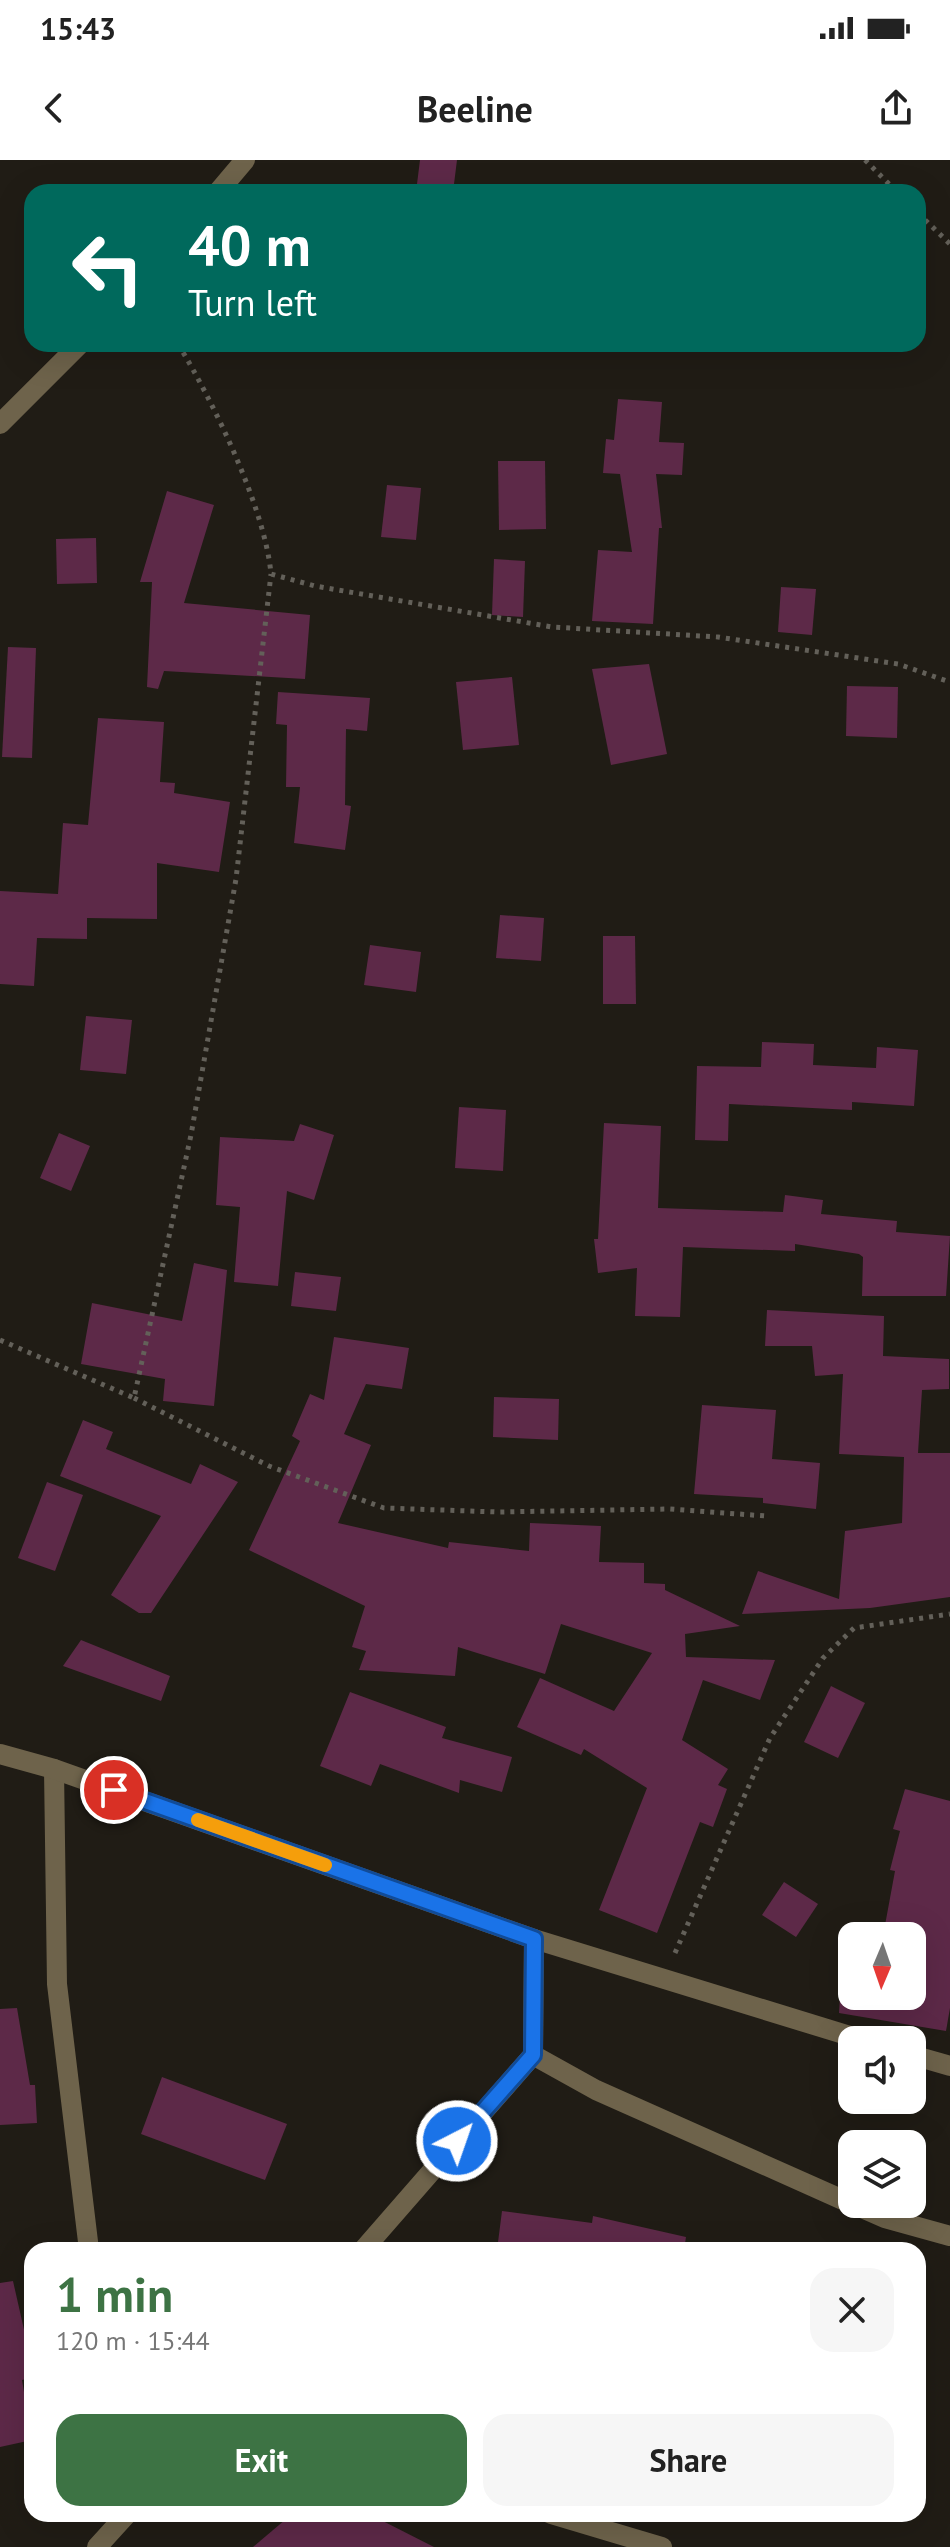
<!DOCTYPE html>
<html lang="en">
<head>
<meta charset="utf-8">
<style>
	:root { --surface:#fff; --page:#f6f6f6; --text:#222; --muted:#767676; --accent:#3d7344 }
	body { margin:0; font-family:"PT Sans",sans-serif; background:var(--page); color:var(--text); height:100vh; display:flex; flex-direction:column; font-size:30px; white-space:nowrap }
	* { box-sizing:border-box; margin:0 }
	p { font-size:26px; color:var(--muted) }
	.icon { flex:none; width:44px; height:44px; fill:none; stroke:currentColor; stroke-width:2; stroke-linecap:round; stroke-linejoin:round }
	.map { position:relative; flex:1; overflow:hidden }
	.panel { position:absolute; left:24px; top:2082px; width:902px; height:280px; display:flex; flex-direction:column; background:var(--surface); border-radius:24px; box-shadow:0 8px 32px #0002 }
	.panel>* { flex:none }
	.guide { position:absolute; left:24px; top:24px; width:902px; height:168px; border-radius:24px; box-shadow:0 8px 32px #0002; background:#00695c; color:#fff; overflow:hidden }
	.needle { width:52px; rotate:182deg }
	.buttons { position:absolute; left:838px; top:1762px; display:grid; gap:16px }
	.buttons a { display:grid; place-items:center; width:88px; height:88px; border-radius:16px; background:var(--surface); box-shadow:0 8px 32px #0002; font-size:40px }
	.pin { position:absolute; display:grid; place-items:center; width:68px; height:68px; color:#fff; margin:-34px; border:4px solid #fff; border-radius:50%; box-shadow:0 2px 8px #0007 }
	.me { position:absolute; width:88px; margin:-44px; rotate:41deg; stroke-linejoin:round; filter:drop-shadow(0 0 6px #0008) }
	.turn { display:flex; align-items:center; gap:28px; height:168px; padding:0 32px; font-size:36px }
	.turn .icon { width:104px; height:104px; stroke-width:2.5 }
	.turn b { display:block; font-size:56px; line-height:68px }
	.round { display:grid; place-items:center; flex:none; width:84px; height:84px; border-radius:24px; background:var(--page) }
	.summary { display:flex; align-items:center; justify-content:space-between; height:136px; padding:0 32px }
	h1 { font-size:48px; font-weight:700; line-height:60px; color:var(--accent) }
	.primary-button { display:flex; gap:16px; margin-top:auto; padding:16px 32px }
	.primary-button a { flex:1; height:92px; border-radius:24px; background:var(--accent); color:#fff; font-size:32px; font-weight:700; line-height:92px; text-align:center }
	.primary-button a+a { background:var(--page); color:var(--text) }
	.status { display:flex; justify-content:space-between; align-items:center; height:56px; padding:0 40px; background:var(--surface); direction:ltr }
	.status svg { height:22px; fill:currentColor }
	header { display:flex; justify-content:space-between; align-items:center; height:104px; padding:0 32px; background:var(--surface); font-size:36px; font-weight:700 }
	.map>svg:first-child { display:block }
	.building { fill:#5d2948 }
	.lines { fill:none; stroke-linecap:round; stroke-linejoin:round }
	.path { stroke:#636059; stroke-width:5; stroke-dasharray:4 6; stroke-linecap:butt }
	.minor { stroke:#6e634b; stroke-width:20 }
	.tertiary { stroke:#6e634b; stroke-width:20 }
	.route-casing { stroke:#114b97; stroke-width:20 }
	.route { stroke:#1a73e8; stroke-width:14 }
	.slow { stroke:#f59e0b; stroke-width:14 }
</style>
</head>
<body>
<div class="status"><b>15:43</b><svg viewBox="0 0 49 12"><path d="M0 12V9h3v3zM5 12V6h3v6zM10 12V3h3v9zM15 12V0h3v12zM26 1h20v11H26zM47 4h2v5h-2z"/></svg></div>
<header><svg class="icon" aria-label="back" viewBox="0 0 24 24"><path d="M15 5l-7 7 7 7"/></svg>Beeline<svg class="icon" aria-label="share" viewBox="0 0 24 24"><path d="M12 15V3M7 8l5-5 5 5M5 13v7h14v-7"/></svg></header>
<div class="map">
<svg width="950" height="2387" viewBox="0 0 950 2387">
	<rect width="100%" height="100%" fill="#201c15"/>
	<!-- building -->
	<g class="building">
		<polygon points="420,0 457,0 453,32 416,32"/>
		<polygon points="618,239 662,242 659,282 684,283 682,315 656,314 662,368 659,368 653,464 592,461 598,390 632,392 620,314 603,313 606,279 614,280"/>
		<polygon points="498,301 545,301 546,369 499,370"/>
		<polygon points="387,325 421,328 416,380 381,377"/>
		<polygon points="167,331 214,345 184,443 310,455 305,519 164,511 158,529 147,527 152,422 140,422"/>
		<polygon points="96,378 97,423 57,424 56,379"/>
		<polygon points="494,399 525,401 523,457 492,455"/>
		<polygon points="781,427 816,429 812,475 778,472"/>
		<polygon points="8,487 36,488 32,598 2,597"/>
		<polygon points="649,504 667,594 611,605 592,509"/>
		<polygon points="512,517 519,585 463,590 456,522"/>
		<polygon points="847,526 898,527 897,578 846,576"/>
		<polygon points="278,532 370,538 367,571 346,569 345,645 351,646 345,690 294,683 300,627 286,627 287,565 276,564"/>
		<polygon points="98,558 164,562 160,622 175,623 174,633 230,642 219,712 157,703 157,759 87,758 87,779 37,778 34,826 0,824 0,731 58,734 63,663 88,665"/>
		<polygon points="500,755 544,758 541,801 496,798"/>
		<polygon points="603,776 635,776 636,844 603,844"/>
		<polygon points="370,785 421,792 416,832 364,825"/>
		<polygon points="86,856 132,860 126,914 80,910"/>
		<polygon points="762,882 814,884 813,905 876,908 877,887 918,890 914,946 852,942 852,950 729,944 728,981 695,980 697,906 761,907"/>
		<polygon points="459,947 506,950 503,1011 455,1008"/>
		<polygon points="604,963 661,966 658,1048 783,1052 785,1035 823,1040 821,1054 897,1061 896,1072 950,1076 946,1136 862,1136 863,1097 859,1094 795,1084 795,1091 683,1087 680,1157 635,1156 637,1108 598,1113 594,1079 598,1079"/>
		<polygon points="300,964 334,975 314,1040 287,1031 278,1126 234,1122 240,1047 216,1045 220,977 294,981"/>
		<polygon points="59,973 90,986 71,1031 40,1018"/>
		<polygon points="194,1103 227,1110 214,1246 163,1241 165,1219 81,1204 92,1143 182,1161"/>
		<polygon points="295,1112 341,1117 336,1151 291,1146"/>
		<polygon points="767,1150 884,1156 883,1196 949,1199 949,1229 922,1230 918,1293 950,1293 950,1437 870,1448 742,1454 758,1411 839,1439 845,1371 902,1363 904,1297 839,1294 843,1214 815,1216 812,1186 765,1186"/>
		<polygon points="334,1177 409,1188 402,1229 366,1224 344,1274 371,1285 338,1363 448,1388 449,1382 529,1391 530,1363 601,1366 599,1402 644,1403 644,1423 665,1424 665,1430 740,1466 685,1474 686,1497 775,1500 760,1540 703,1520 682,1580 728,1609 718,1625 727,1629 713,1667 700,1662 657,1773 599,1750 647,1628 584,1589 581,1595 517,1567 540,1518 614,1551 652,1493 561,1464 545,1514 458,1487 455,1516 359,1510 366,1491 352,1487 365,1446 249,1390 300,1281 292,1276 310,1234 324,1240"/>
		<polygon points="494,1237 559,1239 558,1280 493,1277"/>
		<polygon points="702,1245 776,1250 772,1299 820,1303 816,1349 763,1343 763,1338 694,1334"/>
		<polygon points="83,1260 113,1272 106,1289 191,1324 200,1304 238,1322 151,1453 139,1453 111,1435 161,1356 60,1316"/>
		<polygon points="47,1322 83,1335 55,1411 18,1398"/>
		<polygon points="81,1480 170,1516 161,1541 63,1506"/>
		<polygon points="831,1526 865,1543 838,1598 804,1582"/>
		<polygon points="350,1532 446,1567 442,1578 512,1597 502,1632 460,1620 459,1633 380,1604 371,1626 320,1606"/>
		<polygon points="905,1629 950,1641 950,1848 946,1871 839,1853 840,1836 912,1836 912,1776 883,1776 895,1711 890,1710 900,1671 893,1669"/>
		<polygon points="784,1722 818,1744 796,1777 762,1755"/>
		<polygon points="17,1848 30,1925 35,1925 37,1963 0,1965 0,1849"/>
		<polygon points="162,1917 287,1964 265,2020 141,1974"/>
		<polygon points="502,2051 592,2063 593,2056 686,2077 684,2090 497,2090"/>
		<polygon points="13,2121 32,2205 32,2218 22,2220 32,2280 0,2287 0,2123"/>
		<polygon points="292,2354 369,2354 434,2387 253,2387"/>
	</g>
	<g class="lines">
		<!-- path -->
		<g class="path">
			<polyline points="865,0 897,32"/>
			<polyline points="918,53 950,84"/>
			<path d="M178,184c35,57 87,164 93,230l44,12 237,41 166,10 180,27 52,18"/>
			<polyline points="0,1180 134,1238 191,975 236,719 271,414"/>
			<polyline points="134,1238 269,1306 384,1348 498,1352 670,1349 766,1356"/>
			<polyline points="675,1793 770,1578 823,1498 854,1468 950,1454"/>
		</g>
		<!-- minor -->
		<g class="minor">
			<polyline points="218,32 245,0"/>
			<polyline points="0,264 80,184"/>
			<polyline points="54,1609 57,1824 89,2090"/>
			<polyline points="533,1895 596,1930 852,2044"/>
			<polyline points="853,2044 885,2058 950,2076"/>
			<polyline points="363,2090 533,1895 534,1779"/>
			<polyline points="551,2354 662,2387"/>
			<polyline points="97,2387 127,2354"/>
		</g>
		<!-- tertiary -->
		<g class="tertiary">
			<polyline points="0,1594 54,1609 534,1779 863,1880"/>
			<polyline points="912,1895 950,1906"/>
		</g>
	</g>
	<g class="lines">
		<defs>
			<polyline id="route" points="114,1630 534,1779 533,1895 457,1981"/>
		</defs>
		<!-- route casing -->
		<use href="#route" class="route-casing"/>
		<!-- route -->
		<use href="#route" class="route"/>
		<!-- slow -->
		<polyline class="slow" points="198,1660 325,1705"/>
	</g>
</svg>
<div class="buttons">
<a><svg class="needle" viewBox="-14 -14 28 28"><path d="M0-13l5 13h-10z" fill="#e53935"/><path d="M0 13l5-13h-10z" fill="#767676"/></svg></a>
<a><svg class="icon" aria-label="sound" viewBox="0 0 24 24"><path d="M4 9h4l5-4v14l-5-4H4zM17 9q2 3 0 6"/></svg></a>
<a><svg class="icon" aria-label="layers" viewBox="0 0 24 24"><path d="M12 4l9 5-9 5-9-5zM3 14l9 5 9-5"/></svg></a>
</div>
<div class="pin" style="left:114px;top:1630px;background:#d93025"><svg class="icon" aria-label="arrive" viewBox="0 0 24 24"><path d="M6 21V4h12l-3 4 3 4H6"/></svg></div>
<svg class="me" style="left:457px;top:1981px" viewBox="-20 -20 40 40"><circle r="17" fill="#1a73e8" stroke="#fff" stroke-width="3"/><path d="M0-11L8 9 0 5-8 9z" fill="#fff"/></svg>
<div class="guide">
<div class="turn"><svg class="icon" aria-label="left" viewBox="0 0 24 24"><path d="M17 20v-9H6M10 6l-5 5 5 5"/></svg><div><b>40 m</b>Turn left</div></div>
</div>
<section class="panel">
<div class="summary"><div><h1>1 min</h1><p>120 m · 15:44</p></div><a class="round"><svg class="icon" aria-label="close" viewBox="0 0 24 24"><path d="M6 6l12 12M18 6L6 18"/></svg></a></div>
<div class="primary-button"><a>Exit</a><a>Share</a></div>
</section>
</div>
</body>
</html>
